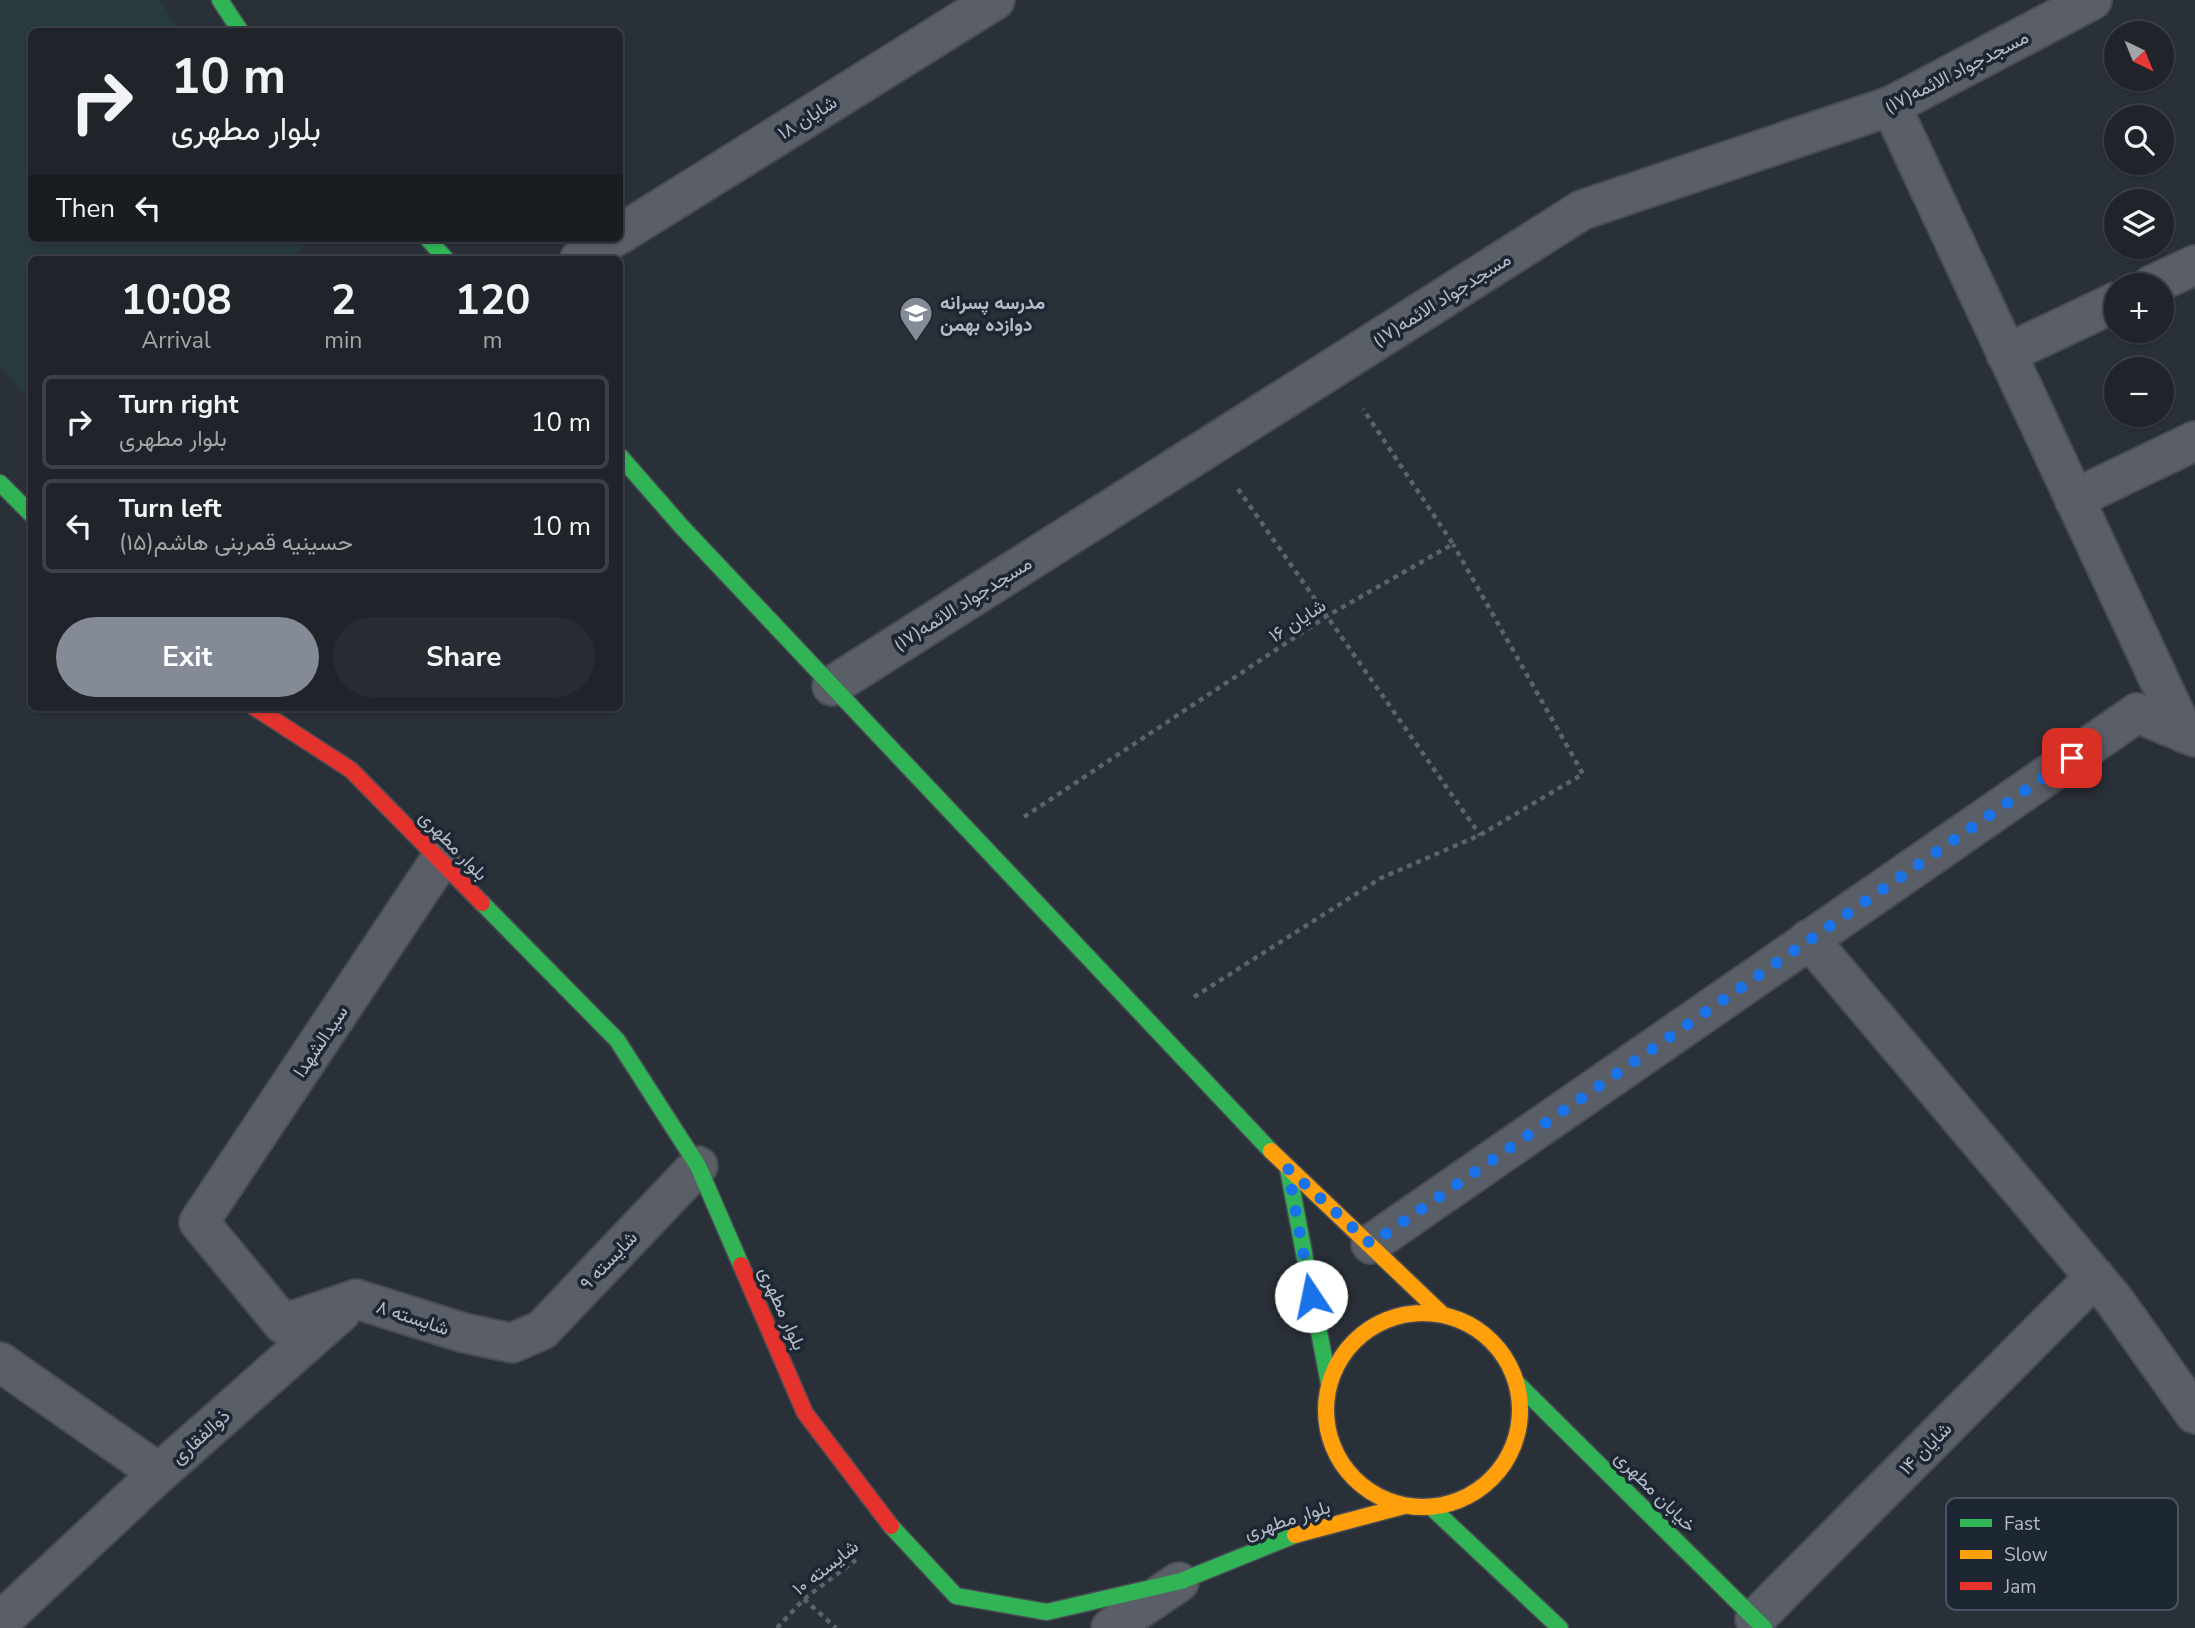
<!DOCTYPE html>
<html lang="en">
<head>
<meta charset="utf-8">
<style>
	:root { --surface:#20242a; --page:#282c32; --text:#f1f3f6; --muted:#a2a4a8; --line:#3d4147; --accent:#848b96 }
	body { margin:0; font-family:"Nunito Sans",Vazirmatn,sans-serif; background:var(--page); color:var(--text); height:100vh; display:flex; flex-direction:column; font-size:26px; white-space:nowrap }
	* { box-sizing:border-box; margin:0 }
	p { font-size:23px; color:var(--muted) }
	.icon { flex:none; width:38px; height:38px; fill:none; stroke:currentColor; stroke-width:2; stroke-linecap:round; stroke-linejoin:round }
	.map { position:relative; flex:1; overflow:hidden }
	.details { position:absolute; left:28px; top:256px; width:595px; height:455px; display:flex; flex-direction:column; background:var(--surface); border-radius:10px; box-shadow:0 2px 5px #0004,0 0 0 2px var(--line) }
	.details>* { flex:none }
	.guide { position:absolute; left:28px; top:28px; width:595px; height:214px; border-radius:10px; box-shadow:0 2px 5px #0004,0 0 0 2px var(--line); background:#20242a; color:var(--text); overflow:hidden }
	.needle { width:46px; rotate:137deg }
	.tools { position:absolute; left:2104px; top:21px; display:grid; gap:14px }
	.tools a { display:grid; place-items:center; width:70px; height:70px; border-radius:50%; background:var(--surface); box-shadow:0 2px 5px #0004,0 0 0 2px var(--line); font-size:35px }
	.pin { position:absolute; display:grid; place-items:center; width:60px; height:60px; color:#fff; margin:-30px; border-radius:14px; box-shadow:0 4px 10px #0006 }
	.me { position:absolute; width:77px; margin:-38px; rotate:349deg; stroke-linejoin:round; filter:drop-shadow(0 0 5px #0008) }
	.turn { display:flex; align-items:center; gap:24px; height:147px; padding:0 28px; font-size:32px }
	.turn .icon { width:91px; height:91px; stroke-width:2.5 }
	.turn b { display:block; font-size:49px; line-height:60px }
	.then { display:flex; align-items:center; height:66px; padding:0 28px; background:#0003; gap:14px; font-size:26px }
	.eta { display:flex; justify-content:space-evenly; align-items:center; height:119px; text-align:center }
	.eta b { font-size:42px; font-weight:700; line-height:49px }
	.action { display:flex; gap:14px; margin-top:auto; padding:14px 28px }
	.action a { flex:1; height:80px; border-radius:42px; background:var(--accent); color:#fff; font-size:28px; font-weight:700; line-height:80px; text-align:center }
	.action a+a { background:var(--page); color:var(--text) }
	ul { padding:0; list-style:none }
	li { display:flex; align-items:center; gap:21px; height:94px; margin:0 14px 10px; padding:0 14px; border:4px solid var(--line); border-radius:10px }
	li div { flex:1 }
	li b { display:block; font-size:26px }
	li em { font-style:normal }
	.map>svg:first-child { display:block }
	.green { fill:#273a3e }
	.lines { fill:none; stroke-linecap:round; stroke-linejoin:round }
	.street-casing { stroke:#484c53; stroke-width:42 }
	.fast-casing { stroke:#484c53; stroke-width:19 }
	.slow-casing { stroke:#484c53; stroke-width:19 }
	.jam-casing { stroke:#484c53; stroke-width:19 }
	.path { stroke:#5d636a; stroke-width:4.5; stroke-dasharray:5 5; stroke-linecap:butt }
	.street { stroke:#5a5e66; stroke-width:38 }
	.fast { stroke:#30b455; stroke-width:16 }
	.slow { stroke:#ff9f0a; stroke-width:16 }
	.jam { stroke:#e5322d; stroke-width:16 }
	.route { stroke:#1a73e8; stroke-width:12; stroke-dasharray:0 21.6 }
	.labels { text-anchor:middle; stroke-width:7; stroke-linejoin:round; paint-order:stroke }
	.street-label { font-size:19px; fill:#b4bcc9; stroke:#1d2633 }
	.poi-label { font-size:19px; font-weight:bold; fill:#b4bcc9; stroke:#1d2633; text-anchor:start }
	.key { fill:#1d2633; stroke:#4a5360; stroke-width:2 }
	.key-label { font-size:19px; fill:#b4bcc9 }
</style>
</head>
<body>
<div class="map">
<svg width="2195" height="1628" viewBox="0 0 2195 1628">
	<rect width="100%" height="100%" fill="#2a3038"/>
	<!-- green -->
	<polygon class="green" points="0,0 160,0 180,31 32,32 32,238 310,238 294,259 32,259 31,402 0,367"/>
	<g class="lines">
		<defs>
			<g id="street">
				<polyline points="1891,106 2184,733"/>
				<polyline points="620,234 995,0"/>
				<polyline points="580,259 613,238"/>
				<polyline points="2152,285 2195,265"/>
				<polyline points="2006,354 2116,302"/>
				<polyline points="2074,499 2195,441"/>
				<polyline points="832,686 1582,210 1891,106 2092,0"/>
				<polyline points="440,860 199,1222 283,1324 356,1299 464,1333 512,1343 542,1330 698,1166"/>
				<polyline points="1809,939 2114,1300 2195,1414"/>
				<polyline points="1371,1244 2137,713 2195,737"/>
				<polyline points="0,1362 159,1473 341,1312"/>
				<polyline points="1755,1619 2095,1277"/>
				<polyline points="0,1622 159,1473"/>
				<polyline points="1111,1628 1179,1582"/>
			</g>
			<g id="fast">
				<polyline points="220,0 241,32"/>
				<polyline points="427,238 446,259"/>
				<polyline points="620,456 682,527 1271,1151"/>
				<polyline points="0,483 32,515"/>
				<polyline points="482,903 617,1040 698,1166 741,1265"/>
				<polyline points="1288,1169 1329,1384"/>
				<polyline points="1517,1383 1764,1628"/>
				<polyline points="1432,1508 1560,1628"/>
				<polyline points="891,1526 956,1596 1047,1612 1181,1581 1295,1535"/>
			</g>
			<g id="slow">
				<polyline points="1271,1151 1442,1314"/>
				<circle cx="1423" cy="1410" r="97"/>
				<polyline points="1295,1535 1404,1506"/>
			</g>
			<g id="jam">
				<polyline points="254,707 351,770 482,903"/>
				<polyline points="741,1265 805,1413 891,1526"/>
			</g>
		</defs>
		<!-- street casing -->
		<use href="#street" class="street-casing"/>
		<!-- fast casing -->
		<use href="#fast" class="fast-casing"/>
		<!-- slow casing -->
		<use href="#slow" class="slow-casing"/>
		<!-- jam casing -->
		<use href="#jam" class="jam-casing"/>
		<!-- path -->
		<g class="path">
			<polyline points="1238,489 1480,835"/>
			<polyline points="1024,817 1327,616 1453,544 1363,409"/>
			<polyline points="1194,997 1381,878 1480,835 1583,774 1453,544"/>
			<polyline points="804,1599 836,1628"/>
			<polyline points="777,1628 804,1599 856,1560"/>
		</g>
		<!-- street -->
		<use href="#street" class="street"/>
		<!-- fast -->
		<use href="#fast" class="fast"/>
		<!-- slow -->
		<use href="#slow" class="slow"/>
		<!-- jam -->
		<use href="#jam" class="jam"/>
	</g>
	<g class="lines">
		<!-- route -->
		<polyline class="route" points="1311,1296 1288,1169 1371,1244 2072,758"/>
	</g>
	<!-- icons -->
	<defs>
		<symbol id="school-pin" viewBox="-11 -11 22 30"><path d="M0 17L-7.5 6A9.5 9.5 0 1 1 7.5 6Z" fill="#848b96" stroke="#1d2633"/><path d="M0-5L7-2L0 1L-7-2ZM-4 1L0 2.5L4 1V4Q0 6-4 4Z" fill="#fff"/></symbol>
	</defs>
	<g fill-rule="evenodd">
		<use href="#school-pin" x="897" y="294" width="38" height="52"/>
	</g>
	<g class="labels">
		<!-- street labels -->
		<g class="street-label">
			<text transform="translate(1956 71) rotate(-27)" y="7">مسجدجواد الائمه(۱۷)</text>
			<text transform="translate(807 117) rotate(-32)" y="7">شایان ۱۸</text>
			<text transform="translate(1441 299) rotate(-32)" y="7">مسجدجواد الائمه(۱۷)</text>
			<text transform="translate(962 603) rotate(-32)" y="7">مسجدجواد الائمه(۱۷)</text>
			<text transform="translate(1297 620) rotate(-33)" y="7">شایان ۱۶</text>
			<text transform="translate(454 845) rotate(46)" y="7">بلوار مطهری</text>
			<text transform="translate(320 1041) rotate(-56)" y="7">سیدالشهدا</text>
			<text transform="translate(608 1260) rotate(-46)" y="7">شایسته ۹</text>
			<text transform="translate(783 1308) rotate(66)" y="7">بلوار مطهری</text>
			<text transform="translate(413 1317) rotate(18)" y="7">شایسته ۸</text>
			<text transform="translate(200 1436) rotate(-42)" y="7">ذوالفقاری</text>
			<text transform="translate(1925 1448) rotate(-45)" y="7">شایان ۱۴</text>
			<text transform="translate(1656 1491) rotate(45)" y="7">خیابان مطهری</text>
			<text transform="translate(1287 1519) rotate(-18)" y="7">بلوار مطهری</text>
			<text transform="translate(825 1567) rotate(-38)" y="7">شایسته ۱۰</text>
		</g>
		<!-- poi labels -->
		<g class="poi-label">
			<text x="940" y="309">مدرسه پسرانه<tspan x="940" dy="22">دوازده بهمن</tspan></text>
		</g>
	</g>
	<!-- legend -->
	<rect x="1946" y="1498" width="232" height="112" rx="10" class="key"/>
	<rect x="1960" y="1519" width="32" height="8" fill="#30b455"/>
	<rect x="1960" y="1550" width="32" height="9" fill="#ff9f0a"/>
	<rect x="1960" y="1582" width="32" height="8" fill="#e5322d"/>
	<g class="key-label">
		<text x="2004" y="1530">Fast</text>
		<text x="2004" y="1561">Slow</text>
		<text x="2004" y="1593">Jam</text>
	</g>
</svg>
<div class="tools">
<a><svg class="needle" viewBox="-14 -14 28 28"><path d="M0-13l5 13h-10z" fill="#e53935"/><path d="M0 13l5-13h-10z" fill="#a2a4a8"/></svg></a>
<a><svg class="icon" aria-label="search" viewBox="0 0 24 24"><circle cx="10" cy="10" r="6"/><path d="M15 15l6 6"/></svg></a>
<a><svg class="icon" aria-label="layers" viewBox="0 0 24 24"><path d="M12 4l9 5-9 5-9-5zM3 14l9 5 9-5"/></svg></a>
<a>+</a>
<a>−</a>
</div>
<div class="pin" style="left:2072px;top:758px;background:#d93025"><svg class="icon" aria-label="arrive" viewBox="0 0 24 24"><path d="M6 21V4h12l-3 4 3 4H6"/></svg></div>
<svg class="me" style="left:1311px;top:1296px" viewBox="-20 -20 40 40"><circle r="19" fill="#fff"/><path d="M0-13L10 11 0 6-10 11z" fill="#1a73e8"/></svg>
<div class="guide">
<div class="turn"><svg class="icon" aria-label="right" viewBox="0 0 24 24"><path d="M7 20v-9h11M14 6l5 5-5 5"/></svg><div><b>10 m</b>بلوار مطهری</div></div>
<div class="then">Then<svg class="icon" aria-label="left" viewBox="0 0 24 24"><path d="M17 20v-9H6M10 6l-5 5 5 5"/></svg></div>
</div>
<section class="details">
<div class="eta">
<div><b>10:08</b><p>Arrival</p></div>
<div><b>2</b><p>min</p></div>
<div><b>120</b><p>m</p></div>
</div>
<ul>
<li><svg class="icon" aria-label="right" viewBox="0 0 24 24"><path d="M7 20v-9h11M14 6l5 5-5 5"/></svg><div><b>Turn right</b><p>بلوار مطهری</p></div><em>10 m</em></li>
<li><svg class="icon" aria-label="left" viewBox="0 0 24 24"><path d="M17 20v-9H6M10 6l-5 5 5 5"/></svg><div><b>Turn left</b><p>حسینیه قمربنی هاشم(۱۵)</p></div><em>10 m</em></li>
</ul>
<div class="action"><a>Exit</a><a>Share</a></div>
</section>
</div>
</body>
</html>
